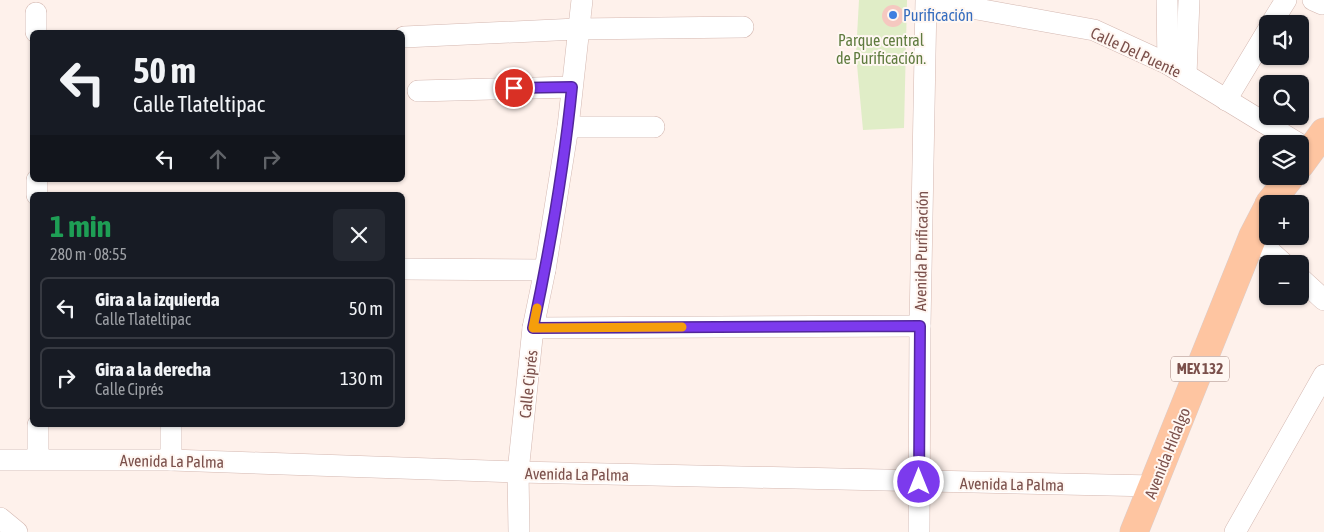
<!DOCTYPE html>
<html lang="es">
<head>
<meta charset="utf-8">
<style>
	:root { --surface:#171b24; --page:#242831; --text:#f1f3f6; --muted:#9ea1a6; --line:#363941 }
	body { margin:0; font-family:"Asap Condensed",sans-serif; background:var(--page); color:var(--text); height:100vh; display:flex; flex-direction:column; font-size:19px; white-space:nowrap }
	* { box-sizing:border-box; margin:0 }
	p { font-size:16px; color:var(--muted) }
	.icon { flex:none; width:28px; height:28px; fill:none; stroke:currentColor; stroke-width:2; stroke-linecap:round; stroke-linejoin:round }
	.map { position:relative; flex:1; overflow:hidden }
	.sheet { position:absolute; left:30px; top:192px; width:375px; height:235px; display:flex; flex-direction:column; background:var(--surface); border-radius:8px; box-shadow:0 1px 4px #0004 }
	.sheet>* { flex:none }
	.banner { position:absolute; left:30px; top:30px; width:375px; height:152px; border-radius:8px; box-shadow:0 1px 4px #0004; background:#171b24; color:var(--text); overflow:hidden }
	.fabs { position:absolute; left:1259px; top:15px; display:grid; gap:10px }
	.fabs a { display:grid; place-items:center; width:50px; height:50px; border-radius:8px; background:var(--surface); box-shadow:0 1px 4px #0004; font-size:25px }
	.pin { position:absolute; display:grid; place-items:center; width:42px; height:42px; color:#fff; margin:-21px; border:2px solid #fff; border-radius:50%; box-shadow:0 1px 5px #0007 }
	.me { position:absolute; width:55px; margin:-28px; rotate:0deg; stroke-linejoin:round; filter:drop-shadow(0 0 4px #0008) }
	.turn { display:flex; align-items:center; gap:18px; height:105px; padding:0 20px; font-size:22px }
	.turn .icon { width:65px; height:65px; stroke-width:2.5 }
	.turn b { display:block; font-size:35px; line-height:42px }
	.lanes { display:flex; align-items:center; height:48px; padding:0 20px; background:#0003; justify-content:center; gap:25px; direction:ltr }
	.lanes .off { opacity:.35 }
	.round { display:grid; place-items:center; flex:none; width:52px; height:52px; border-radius:8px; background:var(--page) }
	.overview { display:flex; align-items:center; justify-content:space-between; height:85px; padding:0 20px }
	h1 { font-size:30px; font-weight:700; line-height:38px; color:#1e9e55 }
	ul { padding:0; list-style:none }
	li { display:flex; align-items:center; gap:15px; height:62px; margin:0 10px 8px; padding:0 10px; border:2px solid var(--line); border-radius:8px }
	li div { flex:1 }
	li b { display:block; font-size:19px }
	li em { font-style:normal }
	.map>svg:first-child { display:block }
	.green { fill:#e0edc7 }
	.building { fill:#f5c8c0 }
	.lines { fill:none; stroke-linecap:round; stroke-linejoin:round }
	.minor-casing { stroke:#d4b8b1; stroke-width:22 }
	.major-casing { stroke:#dacecd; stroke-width:29 }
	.minor { stroke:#fff; stroke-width:21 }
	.major { stroke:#fec5a1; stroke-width:28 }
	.route-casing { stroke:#51269a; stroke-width:12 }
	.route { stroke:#7c3aed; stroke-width:9 }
	.slow { stroke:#f59e0b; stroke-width:9 }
	.shop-dot { fill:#3f7fe0; stroke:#fff7f2; stroke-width:2 }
	.labels { text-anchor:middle; stroke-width:4; stroke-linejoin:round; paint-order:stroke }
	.shield { fill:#fff7f2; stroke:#a3827d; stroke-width:1 }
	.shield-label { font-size:15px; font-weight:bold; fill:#7b504b }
	.shop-label { font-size:16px; fill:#366cbe; stroke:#fff7f2; text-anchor:start }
	.park-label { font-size:16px; fill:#5f7b3f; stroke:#fff7f2 }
	.street-label { font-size:16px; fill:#7b504b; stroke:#fff7f2 }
</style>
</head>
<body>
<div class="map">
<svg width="1324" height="532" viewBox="0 0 1324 532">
	<rect width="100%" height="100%" fill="#fef1eb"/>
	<!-- green -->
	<polygon class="green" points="859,0 907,0 904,128 863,130 856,54"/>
	<!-- building -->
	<circle class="building" cx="893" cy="16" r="11"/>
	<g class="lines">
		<defs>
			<g id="minor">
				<polyline points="927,0 1094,30 1168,64 1299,144"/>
				<polyline points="1167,0 1168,64"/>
				<polyline points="1313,0 1322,4"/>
				<polyline points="36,13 36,32"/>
				<polyline points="1271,24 1286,0"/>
				<polyline points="404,37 577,29 743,27"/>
				<polyline points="1186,75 1189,0"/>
				<polyline points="418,91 572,87"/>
				<polyline points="1226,100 1268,30"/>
				<polyline points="568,127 654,127"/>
				<polyline points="37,180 37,195"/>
				<polyline points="1253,236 1284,264"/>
				<polyline points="402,269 545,270"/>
				<polyline points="1300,278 1324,300"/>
				<polyline points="533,328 920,326"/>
				<polyline points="38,425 38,459"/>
				<polyline points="0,460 171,460 518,472 1154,486"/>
				<polyline points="171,460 171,425"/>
				<polyline points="0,518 17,532"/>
				<polyline points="519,532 518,472 533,328 545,270 568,127 582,0"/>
				<polyline points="919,532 920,326 926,0"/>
				<polyline points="1235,532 1324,375"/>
			</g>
			<g id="major">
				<polyline points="1300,165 1324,132"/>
				<polyline points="1269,204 1291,176"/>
				<polyline points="1134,532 1253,236 1268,207"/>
			</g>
		</defs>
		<!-- minor casing -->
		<use href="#minor" class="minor-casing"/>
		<!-- major casing -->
		<use href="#major" class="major-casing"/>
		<!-- minor -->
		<use href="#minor" class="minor"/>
		<!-- major -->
		<use href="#major" class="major"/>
	</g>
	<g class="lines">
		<defs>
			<path id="route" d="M514,88l58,-1c-8,81 -22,161 -39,241l387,-2 -1,156"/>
		</defs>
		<!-- route casing -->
		<use href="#route" class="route-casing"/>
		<!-- route -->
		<use href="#route" class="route"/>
		<!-- slow -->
		<polyline class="slow" points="537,308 533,328 682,327"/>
	</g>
	<!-- markers -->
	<circle class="shop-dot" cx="893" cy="15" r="5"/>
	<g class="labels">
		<!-- shield labels -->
		<rect class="shield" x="1171" y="356.5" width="58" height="25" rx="4"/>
		<g class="shield-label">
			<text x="1200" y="374">MEX 132</text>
		</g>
		<!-- shop labels -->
		<g class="shop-label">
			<text x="903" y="21">Purificación</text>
		</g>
		<!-- park labels -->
		<g class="park-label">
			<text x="881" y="46">Parque central<tspan x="881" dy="18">de Purificación.</tspan></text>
		</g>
		<!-- street labels -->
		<g class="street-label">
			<text transform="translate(1136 52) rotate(25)" y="6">Calle Del Puente</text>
			<text transform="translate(921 251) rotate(-89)" y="6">Avenida Purificación</text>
			<text transform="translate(528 384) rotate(-84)" y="6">Calle Ciprés</text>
			<text transform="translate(1167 453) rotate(-68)" y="6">Avenida Hidalgo</text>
			<text transform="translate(172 461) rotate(1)" y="6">Avenida La Palma</text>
			<text transform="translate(577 474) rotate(1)" y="6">Avenida La Palma</text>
			<text transform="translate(1012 484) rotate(1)" y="6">Avenida La Palma</text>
		</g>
	</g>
</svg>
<div class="fabs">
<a><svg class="icon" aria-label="sound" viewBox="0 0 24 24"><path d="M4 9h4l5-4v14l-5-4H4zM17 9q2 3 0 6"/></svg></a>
<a><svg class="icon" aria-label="search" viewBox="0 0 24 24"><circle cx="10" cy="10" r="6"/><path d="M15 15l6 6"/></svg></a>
<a><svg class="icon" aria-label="layers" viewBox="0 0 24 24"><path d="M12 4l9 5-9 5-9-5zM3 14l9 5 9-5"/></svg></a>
<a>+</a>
<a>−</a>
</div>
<div class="pin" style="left:514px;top:88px;background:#d93025"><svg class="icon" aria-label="arrive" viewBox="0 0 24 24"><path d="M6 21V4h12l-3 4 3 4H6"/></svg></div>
<svg class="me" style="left:919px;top:482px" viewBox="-20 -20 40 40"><circle r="17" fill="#7c3aed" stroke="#fff" stroke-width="3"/><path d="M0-11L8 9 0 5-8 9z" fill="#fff"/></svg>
<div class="banner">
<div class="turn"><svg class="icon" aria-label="left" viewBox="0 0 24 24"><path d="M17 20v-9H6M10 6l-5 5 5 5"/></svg><div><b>50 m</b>Calle Tlateltipac</div></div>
<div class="lanes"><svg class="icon" aria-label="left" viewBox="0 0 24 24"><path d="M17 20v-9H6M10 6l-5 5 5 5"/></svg><svg class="icon off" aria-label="ahead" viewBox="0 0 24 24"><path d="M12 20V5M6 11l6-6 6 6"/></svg><svg class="icon off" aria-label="right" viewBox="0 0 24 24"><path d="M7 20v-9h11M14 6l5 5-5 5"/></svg></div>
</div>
<section class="sheet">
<div class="overview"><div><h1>1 min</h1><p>280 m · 08:55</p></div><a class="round"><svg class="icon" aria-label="close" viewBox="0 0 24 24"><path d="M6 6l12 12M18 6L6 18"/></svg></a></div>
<ul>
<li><svg class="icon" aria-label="left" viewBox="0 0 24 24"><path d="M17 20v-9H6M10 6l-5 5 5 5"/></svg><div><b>Gira a la izquierda</b><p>Calle Tlateltipac</p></div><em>50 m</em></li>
<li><svg class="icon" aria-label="right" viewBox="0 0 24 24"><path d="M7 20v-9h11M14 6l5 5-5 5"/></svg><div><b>Gira a la derecha</b><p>Calle Ciprés</p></div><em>130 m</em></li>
</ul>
</section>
</div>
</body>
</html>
